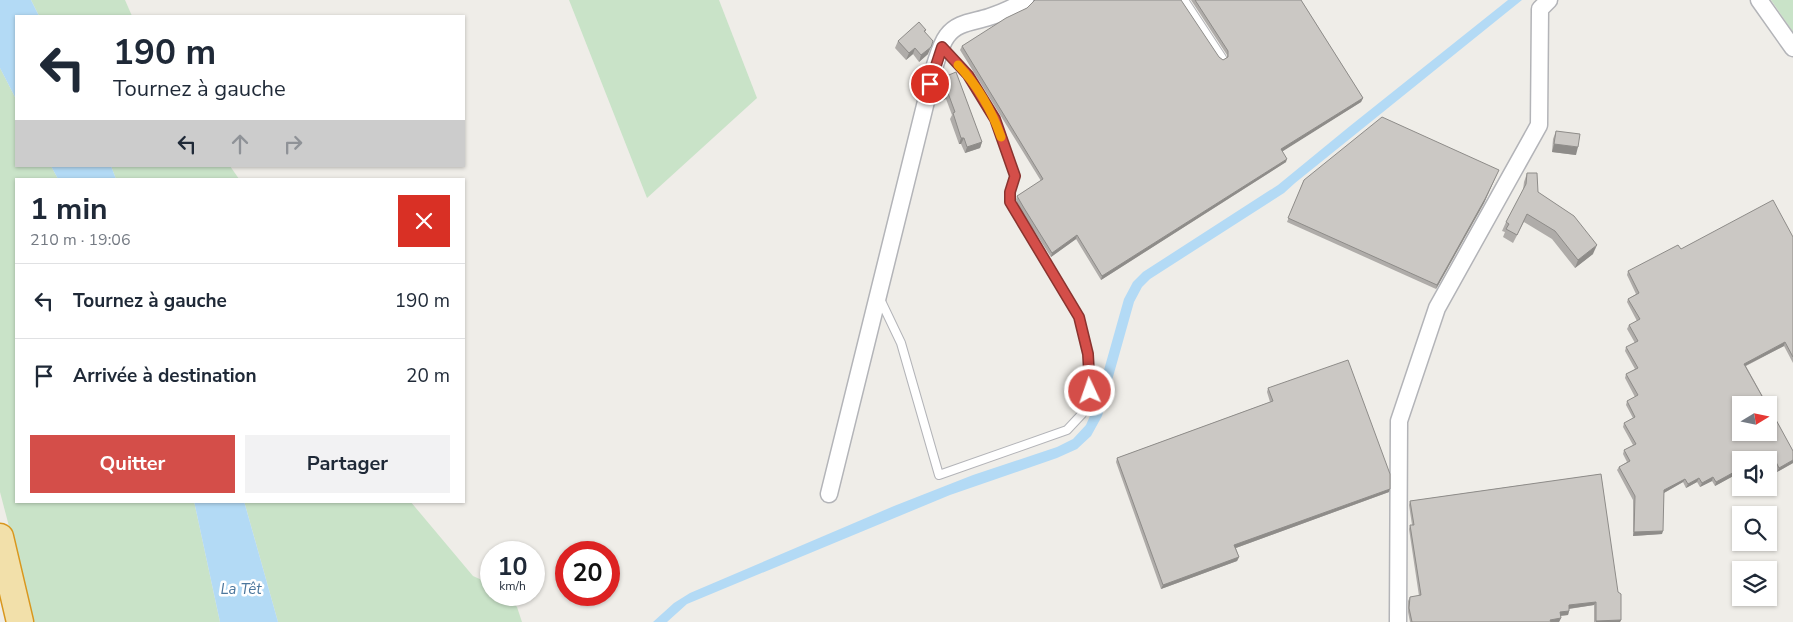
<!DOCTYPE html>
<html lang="fr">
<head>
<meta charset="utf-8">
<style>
	:root { --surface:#fff; --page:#f2f2f3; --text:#1f2937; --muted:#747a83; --line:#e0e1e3; --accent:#d44e49 }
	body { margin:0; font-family:"Nunito Sans",sans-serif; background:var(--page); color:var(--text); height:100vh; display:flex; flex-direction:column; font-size:19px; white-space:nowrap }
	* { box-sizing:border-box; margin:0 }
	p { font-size:16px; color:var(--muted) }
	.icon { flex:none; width:28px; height:28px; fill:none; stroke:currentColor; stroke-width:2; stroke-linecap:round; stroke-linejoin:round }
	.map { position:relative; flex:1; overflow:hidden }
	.details { position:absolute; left:15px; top:178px; width:450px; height:325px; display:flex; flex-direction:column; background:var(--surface); border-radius:0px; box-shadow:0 1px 4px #0004 }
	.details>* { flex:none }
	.banner { position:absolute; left:15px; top:15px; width:450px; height:152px; border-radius:0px; box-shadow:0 1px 4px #0004; background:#fff; color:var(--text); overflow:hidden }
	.needle { width:32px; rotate:80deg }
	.fabs { position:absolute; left:1732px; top:396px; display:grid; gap:10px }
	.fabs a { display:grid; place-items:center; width:45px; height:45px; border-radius:0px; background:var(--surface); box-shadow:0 1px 4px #0004; font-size:25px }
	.speed { position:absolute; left:480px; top:541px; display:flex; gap:10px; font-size:25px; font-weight:700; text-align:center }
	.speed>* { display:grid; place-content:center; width:65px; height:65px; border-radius:50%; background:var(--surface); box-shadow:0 1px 4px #0004; line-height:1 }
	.speed small { font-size:12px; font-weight:400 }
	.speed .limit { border:8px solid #d22; background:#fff; color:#111 }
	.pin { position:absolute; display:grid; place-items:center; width:42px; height:42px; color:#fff; margin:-21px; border:2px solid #fff; border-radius:50%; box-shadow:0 1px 5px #0007 }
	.me { position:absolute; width:55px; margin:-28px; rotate:357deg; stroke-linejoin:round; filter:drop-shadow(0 0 4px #0008) }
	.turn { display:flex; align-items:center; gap:18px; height:105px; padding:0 15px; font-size:22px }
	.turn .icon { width:65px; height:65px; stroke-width:2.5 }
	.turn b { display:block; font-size:35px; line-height:42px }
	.lanes { display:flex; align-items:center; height:48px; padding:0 15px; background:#0003; justify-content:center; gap:25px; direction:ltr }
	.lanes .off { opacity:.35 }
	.round { display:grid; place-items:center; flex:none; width:52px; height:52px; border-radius:0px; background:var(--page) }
	.head { display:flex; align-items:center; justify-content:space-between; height:85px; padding:0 15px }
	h1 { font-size:30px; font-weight:700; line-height:38px }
	.action { display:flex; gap:10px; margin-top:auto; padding:10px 15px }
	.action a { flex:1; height:58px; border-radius:0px; background:var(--accent); color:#fff; font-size:20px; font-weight:700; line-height:58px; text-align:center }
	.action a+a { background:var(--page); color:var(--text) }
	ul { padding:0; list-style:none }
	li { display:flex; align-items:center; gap:15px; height:75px; padding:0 15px; border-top:1px solid var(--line) }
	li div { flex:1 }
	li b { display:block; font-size:19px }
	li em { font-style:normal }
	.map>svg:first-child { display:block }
	.green { fill:#c9e3c8 }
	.water { fill:#b3daf5 }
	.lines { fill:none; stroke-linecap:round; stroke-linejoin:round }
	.service-casing { stroke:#b3b4b8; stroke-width:10 }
	.minor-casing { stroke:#b3b4b8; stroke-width:19 }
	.trunk-casing { stroke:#d9971e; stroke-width:29 }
	.service { stroke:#fff; stroke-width:8 }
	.minor { stroke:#fff; stroke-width:16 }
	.trunk { stroke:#f2e0aa; stroke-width:26 }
	.wall { fill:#afaca9 }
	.shaded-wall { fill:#8e8c89 }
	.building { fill:#cbc8c4; stroke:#8e8c89 }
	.route-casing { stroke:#8a332f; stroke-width:12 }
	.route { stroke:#d44e49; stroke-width:9 }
	.slow { stroke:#f59e0b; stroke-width:9 }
	.labels { text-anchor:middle; stroke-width:5; stroke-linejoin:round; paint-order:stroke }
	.water-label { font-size:15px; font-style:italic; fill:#4c779d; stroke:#fff }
</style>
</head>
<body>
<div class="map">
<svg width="1793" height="622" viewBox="0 0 1793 622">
	<rect width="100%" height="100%" fill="#efede8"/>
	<!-- green -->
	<g class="green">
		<polygon points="31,0 125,0 132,16 39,16"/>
		<polygon points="569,0 719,0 757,98 647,198"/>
		<polygon points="1771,0 1793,0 1793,32"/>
		<polygon points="0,68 16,99 16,166 51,166 58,179 16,179 16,501 194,501 220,622 34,622 0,492"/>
		<polygon points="111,166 230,166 239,179 116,179"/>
		<polygon points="244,501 410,501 473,576 491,584 491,595 506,595 517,607 522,622 278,622"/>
	</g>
	<!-- water -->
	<g class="water">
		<polygon points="0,0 31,0 39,16 16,16 16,99 0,68"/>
		<polygon points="1508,0 1522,0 1295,183 1284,193 1150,279 1142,287 1134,302 1102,416 1091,436 1077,449 1057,458 950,495 687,604 667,622 653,622 674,603 690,593 894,506 973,475 1057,447 1073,439 1086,425 1093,409 1124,299 1133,282 1143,272 1278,185 1350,126"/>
		<polygon points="51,166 111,166 116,179 58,179"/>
		<polygon points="194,501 244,501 278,622 220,622"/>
	</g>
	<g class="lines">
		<defs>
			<g id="service">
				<polyline points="1184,0 1222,58"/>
				<polyline points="880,299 901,343 939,475 1067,430 1082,414 1090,391 1088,354 1079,317 1010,202 1010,192 1015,176 995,119 968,75 942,47"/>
			</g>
			<g id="minor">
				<polyline points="1759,0 1793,48"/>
				<path d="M829,494l106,-429c3,-9 6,-21 12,-29 10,-14 27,-14 42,-19 12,-4 25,-9 36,-17"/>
				<polyline points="1398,622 1399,421 1437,308 1539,125 1540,9 1549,0"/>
			</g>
			<polyline id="trunk" points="0,537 20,622"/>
		</defs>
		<!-- service casing -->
		<use href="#service" class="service-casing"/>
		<!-- minor casing -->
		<use href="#minor" class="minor-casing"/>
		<!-- trunk casing -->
		<use href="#trunk" class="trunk-casing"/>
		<!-- service -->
		<use href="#service" class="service"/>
		<!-- minor -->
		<use href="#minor" class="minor"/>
		<!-- trunk -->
		<use href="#trunk" class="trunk"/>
	</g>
	<!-- wall -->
	<g class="wall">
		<polygon points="1191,0 1301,0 1363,98 1361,102 1282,151 1286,162 1101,280 1076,239 1051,257 1022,212 1016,200 1017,196 1041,181 960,50 962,46 1027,8 1219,57 1223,60 1227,58 1227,55"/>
		<polygon points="926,30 925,32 928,54 919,62 913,54 906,60 895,48 898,41"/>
		<polygon points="944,77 982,142 980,148 965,153 961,144 959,144 950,119 952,115 946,99 936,102"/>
		<polygon points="1556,131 1576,155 1552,152 1553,139"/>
		<polygon points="1527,173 1538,192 1593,254 1575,268 1552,239 1524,222 1513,243 1503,237 1505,232 1502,231 1506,222 1523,190 1524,182"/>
		<polygon points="1497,174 1484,203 1436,289 1287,222 1304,180"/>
		<polygon points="1793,237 1793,363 1784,346 1746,366 1793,451 1793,463 1777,472 1775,466 1741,460 1741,478 1740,479 1737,474 1715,486 1712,481 1700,487 1697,482 1686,488 1683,482 1664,493 1662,534 1633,536 1633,500 1617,470 1619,467 1627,462 1623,454 1624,450 1633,445 1623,427 1624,423 1633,418 1626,405 1627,401 1635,397 1625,378 1626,374 1635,369 1625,351 1626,347 1635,343 1627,329 1629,325 1637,321 1627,302 1628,299 1636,294 1627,275 1628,271 1681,249"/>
		<polygon points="1268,388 1389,492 1236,548 1239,557 1237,561 1161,589 1116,462 1117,458 1270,402 1267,392"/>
		<polygon points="1601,474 1621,620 1620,622 1594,622 1594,605 1569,609 1569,611 1568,615 1560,616 1561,618 1559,622 1410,622 1408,612 1408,601 1410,597 1419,596 1409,529 1410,525 1412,525 1409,505 1410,501"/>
	</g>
	<!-- shaded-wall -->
	<g class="shaded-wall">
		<polygon points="931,47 928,54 919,62 921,55"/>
		<polygon points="915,48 913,54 906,60 909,53"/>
		<polygon points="948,93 946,99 936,102 938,96"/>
		<polygon points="1363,98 1361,102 1280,153 1281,149"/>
		<polygon points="961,138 964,138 961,144 959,144"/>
		<polygon points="982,142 980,148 965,153 967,147"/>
		<polygon points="1554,144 1578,147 1576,155 1552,152"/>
		<polygon points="1287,159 1286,162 1101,280 1102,276"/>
		<polygon points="1497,174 1484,203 1436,289 1437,285"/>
		<polygon points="1077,235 1076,239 1051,257 1052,253"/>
		<polygon points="1597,245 1593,254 1575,268 1578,260"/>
		<polygon points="1785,342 1784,346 1743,367 1744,364"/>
		<polygon points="1793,460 1793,463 1777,472 1779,468"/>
		<polygon points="1776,462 1775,466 1769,469 1769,466"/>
		<polygon points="1738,470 1737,474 1715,486 1716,482"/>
		<polygon points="1713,477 1712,481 1700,487 1702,483"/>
		<polygon points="1699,478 1697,482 1686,488 1688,484"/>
		<polygon points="1685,479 1683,482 1662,494 1664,490"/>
		<polygon points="1390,489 1389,492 1233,549 1234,545"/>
		<polygon points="1663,531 1662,534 1633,536 1634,532"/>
		<polygon points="1239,557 1237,561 1161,589 1163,585"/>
		<polygon points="1596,602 1594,605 1567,609 1569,605"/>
		<polygon points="1569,611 1568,615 1558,616 1560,612"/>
		<polygon points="1561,618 1559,622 1550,622 1550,620"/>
		<polygon points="1621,620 1620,622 1596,622 1596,621"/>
	</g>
	<!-- building -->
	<g class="building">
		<polygon points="1035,0 1181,0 1219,57 1223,60 1228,57 1228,51 1195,0 1301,0 1363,98 1281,149 1287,159 1102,276 1077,235 1052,253 1024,208 1017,196 1043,179 962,46 1006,18 1027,8"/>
		<polygon points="919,22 926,30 924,31 933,41 931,47 921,55 915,48 909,53 898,41"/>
		<polygon points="956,72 982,142 967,147 964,138 961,138 953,113 955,112 948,93 938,96 944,77"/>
		<polygon points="1382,117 1499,170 1485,199 1437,285 1288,218 1304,180"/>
		<polygon points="1556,131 1580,134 1578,147 1554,144"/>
		<polygon points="1527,173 1537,173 1538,192 1574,216 1597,245 1578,260 1555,231 1527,214 1517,235 1506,229 1509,224 1506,222 1526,184"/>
		<polygon points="1773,200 1793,237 1793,357 1785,342 1744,364 1767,405 1741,405 1741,432 1769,432 1769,407 1793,451 1793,460 1779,468 1776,462 1769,466 1769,460 1741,460 1741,474 1738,470 1716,482 1713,477 1702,483 1699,478 1688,484 1685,479 1664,490 1663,531 1634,532 1635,496 1619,467 1630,461 1624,450 1636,444 1624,423 1635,417 1627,401 1638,395 1626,374 1638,368 1626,347 1638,341 1629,325 1640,319 1628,299 1639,293 1628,271 1678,245 1681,249"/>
		<polygon points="1348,360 1390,474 1390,489 1234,545 1239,557 1163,585 1117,458 1273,401 1268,388"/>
		<polygon points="1601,474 1618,592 1621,594 1621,620 1596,621 1596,602 1569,605 1569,611 1560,612 1561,618 1550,620 1551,622 1412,622 1409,608 1410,597 1421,595 1410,525 1414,525 1410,501"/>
	</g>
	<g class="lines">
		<defs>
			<polyline id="route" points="930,84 942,47 968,75 995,119 1015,176 1010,192 1010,202 1079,317 1088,354 1090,391"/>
		</defs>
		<!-- route casing -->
		<use href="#route" class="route-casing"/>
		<!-- route -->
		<use href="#route" class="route"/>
		<!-- slow -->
		<path class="slow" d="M958,65c19,20 34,46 43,72"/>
	</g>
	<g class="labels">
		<!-- water labels -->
		<g class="water-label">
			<text x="241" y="594">La Têt</text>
		</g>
	</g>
</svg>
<div class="fabs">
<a><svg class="needle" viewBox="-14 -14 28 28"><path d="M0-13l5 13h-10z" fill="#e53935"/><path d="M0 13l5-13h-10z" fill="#747a83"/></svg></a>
<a><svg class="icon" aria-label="sound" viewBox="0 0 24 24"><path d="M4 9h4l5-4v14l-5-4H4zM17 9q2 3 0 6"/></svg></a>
<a><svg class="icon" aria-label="search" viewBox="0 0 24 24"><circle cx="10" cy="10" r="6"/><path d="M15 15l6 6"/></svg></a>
<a><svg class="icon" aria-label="layers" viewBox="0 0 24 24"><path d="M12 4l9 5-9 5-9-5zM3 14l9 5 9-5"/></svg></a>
</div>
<div class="speed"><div>10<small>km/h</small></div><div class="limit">20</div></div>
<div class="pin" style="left:930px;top:84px;background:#d93025"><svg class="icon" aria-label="arrive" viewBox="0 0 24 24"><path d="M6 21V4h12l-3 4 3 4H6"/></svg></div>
<svg class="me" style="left:1090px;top:391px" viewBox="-20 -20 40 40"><circle r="17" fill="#d44e49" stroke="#fff" stroke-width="3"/><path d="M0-11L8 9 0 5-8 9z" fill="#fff"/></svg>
<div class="banner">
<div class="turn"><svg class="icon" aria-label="left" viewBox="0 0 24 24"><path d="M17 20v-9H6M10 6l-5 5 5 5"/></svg><div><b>190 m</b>Tournez à gauche</div></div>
<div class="lanes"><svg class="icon" aria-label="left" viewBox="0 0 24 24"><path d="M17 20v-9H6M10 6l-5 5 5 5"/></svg><svg class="icon off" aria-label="ahead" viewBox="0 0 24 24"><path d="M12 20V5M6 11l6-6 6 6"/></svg><svg class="icon off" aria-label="right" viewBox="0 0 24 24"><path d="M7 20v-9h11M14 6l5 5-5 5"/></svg></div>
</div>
<section class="details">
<div class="head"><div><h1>1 min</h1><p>210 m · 19:06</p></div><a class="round" style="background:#d93025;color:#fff"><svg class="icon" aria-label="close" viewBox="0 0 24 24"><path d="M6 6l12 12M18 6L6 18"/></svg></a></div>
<ul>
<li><svg class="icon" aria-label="left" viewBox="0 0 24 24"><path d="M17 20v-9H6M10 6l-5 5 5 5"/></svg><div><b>Tournez à gauche</b></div><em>190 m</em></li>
<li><svg class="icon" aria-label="arrive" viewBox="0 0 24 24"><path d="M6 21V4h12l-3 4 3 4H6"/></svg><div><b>Arrivée à destination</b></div><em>20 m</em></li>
</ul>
<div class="action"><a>Quitter</a><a>Partager</a></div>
</section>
</div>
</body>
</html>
